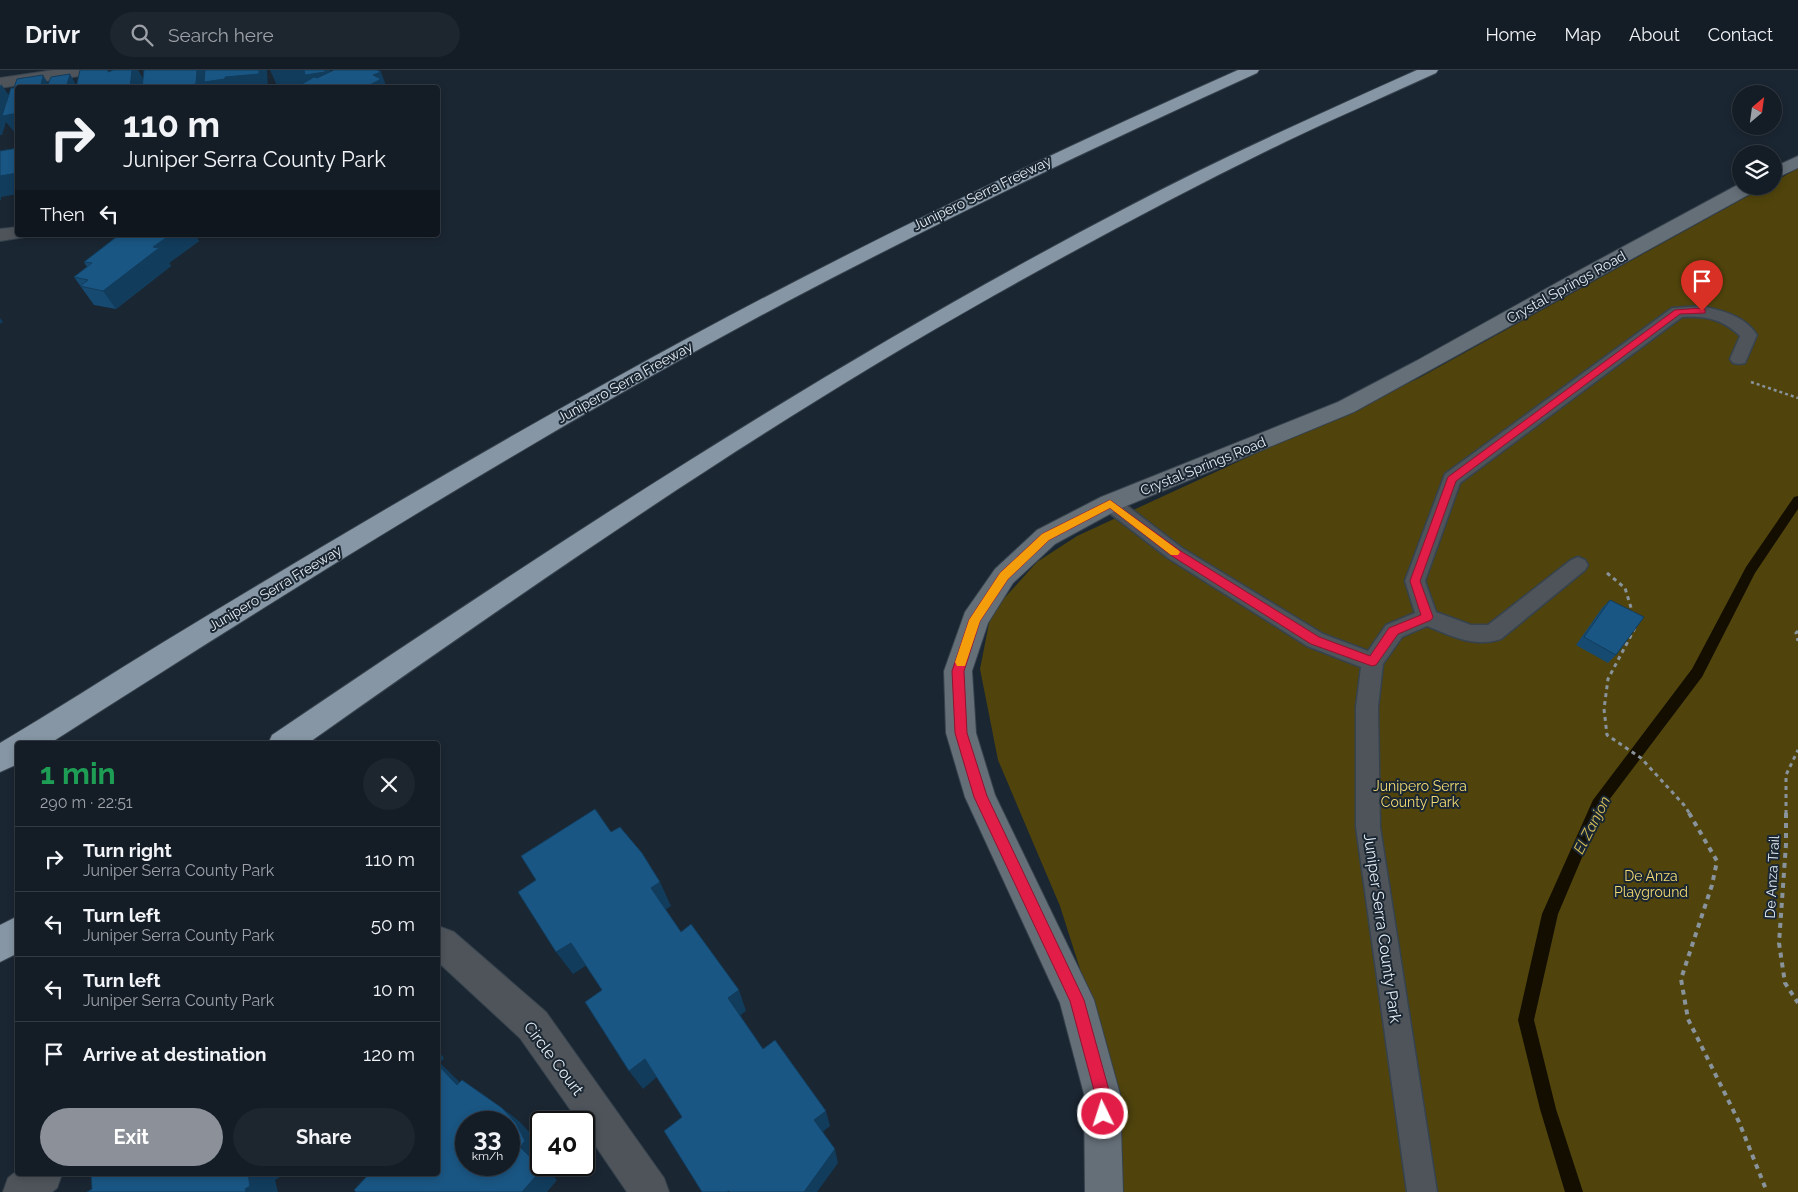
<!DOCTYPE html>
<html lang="en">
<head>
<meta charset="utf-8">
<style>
	:root { --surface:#141c26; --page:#1d252e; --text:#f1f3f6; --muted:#9da1a7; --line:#333a43; --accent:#8c9099 }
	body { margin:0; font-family:Raleway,sans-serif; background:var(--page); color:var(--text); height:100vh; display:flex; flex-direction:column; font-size:19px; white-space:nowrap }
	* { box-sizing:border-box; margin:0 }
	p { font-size:16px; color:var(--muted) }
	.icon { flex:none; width:28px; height:28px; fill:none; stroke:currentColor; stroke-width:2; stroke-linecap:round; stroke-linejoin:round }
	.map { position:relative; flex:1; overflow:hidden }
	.drawer { position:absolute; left:15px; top:671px; width:425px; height:435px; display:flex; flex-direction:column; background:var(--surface); border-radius:5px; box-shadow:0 2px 8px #0003,0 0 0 1px var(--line) }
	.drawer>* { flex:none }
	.hud { position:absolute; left:15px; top:15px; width:425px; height:152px; border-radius:5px; box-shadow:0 2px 8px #0003,0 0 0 1px var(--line); background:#141c26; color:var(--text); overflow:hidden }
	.needle { width:32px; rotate:29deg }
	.fabs { position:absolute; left:1732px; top:15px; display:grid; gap:10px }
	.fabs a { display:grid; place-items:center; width:50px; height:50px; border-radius:50%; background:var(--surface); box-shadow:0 2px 8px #0003,0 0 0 1px var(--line); font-size:25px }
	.speed { position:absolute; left:455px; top:1041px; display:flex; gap:10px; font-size:25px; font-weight:700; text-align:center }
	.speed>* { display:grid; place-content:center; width:65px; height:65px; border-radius:50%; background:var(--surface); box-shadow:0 2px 8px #0003,0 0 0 1px var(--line); line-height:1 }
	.speed small { font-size:12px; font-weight:400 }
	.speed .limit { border:2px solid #111; border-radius:8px; background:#fff; color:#111 }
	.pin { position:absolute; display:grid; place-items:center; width:42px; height:42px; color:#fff; margin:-51px -21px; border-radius:50% 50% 50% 0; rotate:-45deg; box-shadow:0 0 5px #0007 }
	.pin .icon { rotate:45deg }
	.me { position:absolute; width:55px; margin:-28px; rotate:356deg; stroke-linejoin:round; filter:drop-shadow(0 0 4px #0008) }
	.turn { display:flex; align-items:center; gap:18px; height:105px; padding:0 25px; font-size:22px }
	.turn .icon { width:65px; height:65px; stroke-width:2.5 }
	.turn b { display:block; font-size:35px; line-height:42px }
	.then { display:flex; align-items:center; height:48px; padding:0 25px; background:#0003; gap:10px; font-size:19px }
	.round { display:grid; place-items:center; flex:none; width:52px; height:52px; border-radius:26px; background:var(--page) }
	.headline { display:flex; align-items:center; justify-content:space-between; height:85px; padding:0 25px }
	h1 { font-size:30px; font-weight:700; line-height:38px; color:#1e9e55 }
	.button { display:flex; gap:10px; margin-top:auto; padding:10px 25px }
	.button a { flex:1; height:58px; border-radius:30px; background:var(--accent); color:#fff; font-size:20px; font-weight:700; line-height:58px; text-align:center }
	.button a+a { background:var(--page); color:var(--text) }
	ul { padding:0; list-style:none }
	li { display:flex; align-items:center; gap:15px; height:65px; padding:0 25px; border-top:1px solid var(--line) }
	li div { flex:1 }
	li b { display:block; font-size:19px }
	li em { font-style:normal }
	header { display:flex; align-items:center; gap:30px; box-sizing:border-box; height:70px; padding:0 25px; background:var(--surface); border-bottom:1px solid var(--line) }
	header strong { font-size:24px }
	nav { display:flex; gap:28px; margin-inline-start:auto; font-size:18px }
	.search { width:350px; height:45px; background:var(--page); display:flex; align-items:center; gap:12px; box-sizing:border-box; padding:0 18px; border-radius:28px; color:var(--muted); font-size:19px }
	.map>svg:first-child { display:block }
	.green { fill:#50440c }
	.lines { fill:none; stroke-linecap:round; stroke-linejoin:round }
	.stream { fill:#130e00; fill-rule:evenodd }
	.lane-casing { stroke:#36424d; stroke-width:3 }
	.street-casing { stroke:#36424d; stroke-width:2 }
	.secondary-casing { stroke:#36424d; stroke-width:2 }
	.highway-casing { stroke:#36424d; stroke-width:2 }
	.path-far2 { stroke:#89939c; stroke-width:2.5; stroke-dasharray:3 3; stroke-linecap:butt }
	.path-far1 { stroke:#89939c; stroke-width:3; stroke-dasharray:4 4; stroke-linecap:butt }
	.path { stroke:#89939c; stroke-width:4; stroke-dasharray:5 5; stroke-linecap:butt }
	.lane { fill:#4e545a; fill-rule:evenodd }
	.street { fill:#4e545a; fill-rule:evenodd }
	.secondary { fill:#656f78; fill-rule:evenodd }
	.highway { fill:#8696a4; fill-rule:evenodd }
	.wall { fill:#164a71 }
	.shaded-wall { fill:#123c5c }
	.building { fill:#1a5683; stroke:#123c5c; fill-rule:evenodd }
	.route { fill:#e11d48; stroke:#92132f }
	.slow { fill:#f59e0b }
	.labels { text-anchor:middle; stroke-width:4; stroke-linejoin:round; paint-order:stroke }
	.street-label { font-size:14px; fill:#e4edf4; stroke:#1a2632 }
	.park-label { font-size:14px; fill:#f2da73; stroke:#1a2632 }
	.water-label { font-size:15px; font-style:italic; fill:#d8c058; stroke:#1a2632 }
	.near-street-label { font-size:16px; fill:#e4edf4; stroke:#1a2632 }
</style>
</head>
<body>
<header>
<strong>Drivr</strong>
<div class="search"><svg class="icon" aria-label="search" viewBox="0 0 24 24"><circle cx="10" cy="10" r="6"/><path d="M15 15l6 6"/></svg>Search here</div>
<nav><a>Home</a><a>Map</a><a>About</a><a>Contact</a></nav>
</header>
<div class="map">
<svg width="1798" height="1122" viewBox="0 0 1798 1122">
	<rect width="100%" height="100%" fill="#1a2632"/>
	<!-- green -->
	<polygon class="green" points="1798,98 1798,1122 1118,1122 1108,987 1060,836 998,690 980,599 991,543 1037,492 1077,466 1419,308 1766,116 1774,116 1774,112"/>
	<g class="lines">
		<!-- stream -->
		<polygon class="stream" points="1798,426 1798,439 1755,503 1702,607 1603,738 1558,844 1534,950 1556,1039 1583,1122 1565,1122 1540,1039 1518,950 1542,844 1593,730 1692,599 1746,497 1794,427"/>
		<defs>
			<path id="lane" d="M1702,236c21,5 43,10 55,29l-12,28 -6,1 -6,-1 -3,-4 10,-23c-18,-17 -33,-20 -58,-19l-222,166 -35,98 11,31 35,13h17l83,-65 7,-3 7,3 3,5 -3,5 -84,69c-27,9 -49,-3 -74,-13l-25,11 -19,27 -5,43 2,120 57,365h-30l-51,-365v-120l5,-40 -54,-21 -139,-88 -65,-50 -3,-5 3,-5 7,-2 7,2 65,50 141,86 45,17 18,-26 29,-12 -10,-32 40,-107 227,-166z"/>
			<g id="street">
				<polygon points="54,0 94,0 92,3 86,5 0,18 0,8"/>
				<polygon points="18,157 18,165 26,165 25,167 0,171 0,159"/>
				<polygon points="438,856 454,862 546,942 664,1108 669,1122 627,1122 584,1059 584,1052 579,1052 520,968 438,892"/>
				<polygon points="18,1100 18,1104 62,1104 57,1118 52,1122 3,1122 8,1108"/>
			</g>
			<g id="secondary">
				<polygon points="1798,86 1798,98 1774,109 1774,97"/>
				<polygon points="1741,113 1741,116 1759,116 1757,120 1354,342 1119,439 1055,474 1013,513 988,553 972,601 976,663 995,725 1094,930 1120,1024 1123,1122 1085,1122 1084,1024 1060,933 965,727 946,663 944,601 965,542 995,499 1037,460 1101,427 1338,332 1416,291 1567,207"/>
			</g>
			<g id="highway">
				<path d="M1238,0h21l-2,3c-159,72 -315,147 -469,228 -253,135 -497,288 -739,443h-31v20l-18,8v-29c54,-32 108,-67 162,-100 150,-91 300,-180 453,-265 203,-113 411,-214 623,-308z"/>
				<path d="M1417,0h21l-2,3c-50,23 -101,45 -151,69 -99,48 -196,100 -292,154 -238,134 -463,291 -686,448h-39l4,-9c276,-187 554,-370 850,-525 96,-51 195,-95 295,-140z"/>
				<polygon points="18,846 18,883 0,892 0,855"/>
			</g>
		</defs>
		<!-- lane casing -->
		<use href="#lane" class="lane-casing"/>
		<!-- street casing -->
		<use href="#street" class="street-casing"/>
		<!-- secondary casing -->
		<use href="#secondary" class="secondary-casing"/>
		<!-- highway casing -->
		<use href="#highway" class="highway-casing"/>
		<!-- path-far2 -->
		<polyline class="path-far2" points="1751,312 1798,328"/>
		<!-- path-far1 -->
		<g class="path-far1">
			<polyline points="1607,503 1625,518 1633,544"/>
			<polyline points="1635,558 1608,609 1604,639 1607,665 1641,688 1684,735 1690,744"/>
			<polyline points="1798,561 1796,563 1798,571"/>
			<polyline points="1786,744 1786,705 1798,680"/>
		</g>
		<!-- path -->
		<g class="path">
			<polyline points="1689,743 1717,791 1712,815 1681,909 1688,949 1739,1052 1767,1122"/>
			<polyline points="1786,743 1786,774 1779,873 1785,913 1798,933"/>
		</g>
		<!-- lane -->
		<use href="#lane" class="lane"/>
		<!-- street -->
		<use href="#street" class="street"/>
		<!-- secondary -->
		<use href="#secondary" class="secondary"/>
		<!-- highway -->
		<use href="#highway" class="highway"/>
	</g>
	<!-- wall -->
	<g class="wall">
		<polygon points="114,165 195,165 199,171 169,193 171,196 116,239 94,235 74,207 87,197 84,192 116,167"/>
		<polygon points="1610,530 1616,585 1608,593 1576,575 1602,538"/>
	</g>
	<!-- shaded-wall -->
	<g class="shaded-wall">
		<polygon points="132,0 138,0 144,10 142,18 130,18"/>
		<polygon points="197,0 206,0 225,7 259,0 267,0 268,18 207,18 206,15 206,18 174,18"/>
		<polygon points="270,0 330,0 333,18 308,13 278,18"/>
		<polygon points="381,2 387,18 364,18 373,5"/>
		<polygon points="70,4 78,18 66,18"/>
		<polygon points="43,5 51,18 41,15"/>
		<polygon points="1,14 13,31 18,43 18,63 15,63 6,52 2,65 0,65 0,17"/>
		<polygon points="18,103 18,124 1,127 1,130 0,130 0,106"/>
		<polygon points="170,165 195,165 199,171 169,193 171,196 116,239 103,221 153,177"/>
		<polygon points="0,248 3,252 0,254"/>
		<polygon points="660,812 671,836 662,842 651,818"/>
		<polygon points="571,873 587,895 573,904 556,882"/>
		<polygon points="739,920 746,941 737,948 728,928"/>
		<polygon points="438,981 444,988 440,993 476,1028 457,1015 438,995"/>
		<polygon points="645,989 658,1006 643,1019 629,1001"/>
		<polygon points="502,1038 519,1051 532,1065 541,1083 536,1088 541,1093 541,1095 543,1095 557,1110 547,1122 522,1122 520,1077"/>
		<polygon points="826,1041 830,1056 819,1065 814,1050"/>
		<polygon points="835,1079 838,1093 817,1122 804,1122"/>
		<polygon points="248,1104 279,1104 280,1107 275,1110 278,1122 246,1122 245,1119"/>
	</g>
	<!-- building -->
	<g class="building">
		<polygon points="80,0 108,0 108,2 114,0 132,0 130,18 76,18"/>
		<polygon points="144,0 197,0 196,14 174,18 142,18"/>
		<polygon points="205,0 259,0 259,4 225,7 225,9 204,12"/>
		<polygon points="304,0 325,0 325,2 305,5"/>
		<polygon points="334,0 377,0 381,2 373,5 381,9 364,18 295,18 314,7 317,8"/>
		<polygon points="70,4 66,18 18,18 18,43 2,46 11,18 14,18 17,9 43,5 41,15 48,14 51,7"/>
		<polygon points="18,78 18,103 0,106 0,81"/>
		<polygon points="117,165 170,165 153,177 159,178 103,221 80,216 88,210 74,207 92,193 84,192 119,165"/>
		<polygon points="1610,530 1644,547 1616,585 1584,567"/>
		<polygon points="595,739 611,762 620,757 642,783 660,812 651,818 681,862 691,854 739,920 728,928 763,979 775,970 826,1041 814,1050 835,1079 804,1122 730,1122 729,1121 727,1122 702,1122 664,1061 682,1047 645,989 629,1001 585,932 602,920 571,873 556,882 518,822 536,810 521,786"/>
		<path d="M438,995l19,20 5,-5 40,28 14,15 9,18 -5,6 22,22 -20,23h-166l-2,-2 15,-16h69zM466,1052h43v43h-43z"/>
		<polygon points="91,1104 248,1104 250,1116 245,1119 246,1122 87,1122 92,1119"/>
	</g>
	<!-- route -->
	<polygon class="route" points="1702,238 1705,239 1705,243 1680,244 1456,411 1420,511 1433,547 1431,550 1398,564 1376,595 1372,596 1311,574 1172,486 1110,438 1049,470 1008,509 980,551 964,601 967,663 987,726 1084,930 1110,1024 1110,1044 1108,1049 1103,1051 1097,1049 1095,1044 1095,1024 1070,931 974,727 955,663 952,601 969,550 1000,503 1042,464 1110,430 1179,480 1319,567 1370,586 1389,558 1421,545 1410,511 1448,407 1675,240"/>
	<!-- slow -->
	<polygon class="slow" points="1110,430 1178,480 1180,482 1178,485 1171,485 1110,438 1049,470 1008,509 980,551 965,596 957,596 955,592 969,550 1000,503 1042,464"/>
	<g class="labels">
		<!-- street labels -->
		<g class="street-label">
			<text transform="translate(982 123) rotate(-26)" y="5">Junipero Serra Freeway</text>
			<text transform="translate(1566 217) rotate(-29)" y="5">Crystal Springs Road</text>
			<text transform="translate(625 312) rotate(-29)" y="5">Junipero Serra Freeway</text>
			<text transform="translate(1203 396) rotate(-22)" y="5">Crystal Springs Road</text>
			<text transform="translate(275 518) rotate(-31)" y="5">Junipero Serra Freeway</text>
			<text transform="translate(1772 807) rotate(-87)" y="5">De Anza Trail</text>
		</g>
		<!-- park labels -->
		<g class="park-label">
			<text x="1420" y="721">Junipero Serra<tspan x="1420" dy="16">County Park</tspan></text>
			<text x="1651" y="811">De Anza<tspan x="1651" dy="16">Playground</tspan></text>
		</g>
		<!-- water labels -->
		<g class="water-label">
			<text transform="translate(1592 755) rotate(-63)" y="5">El Zanjon</text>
		</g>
		<!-- near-street labels -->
		<g class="near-street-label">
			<text transform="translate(1383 858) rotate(82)" y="6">Juniper Serra County Park</text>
			<text transform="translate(554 988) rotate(53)" y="6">Circle Court</text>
		</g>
	</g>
</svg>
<div class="fabs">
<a><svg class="needle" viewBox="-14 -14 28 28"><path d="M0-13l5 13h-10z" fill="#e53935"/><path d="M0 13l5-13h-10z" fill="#9da1a7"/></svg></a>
<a><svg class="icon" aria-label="layers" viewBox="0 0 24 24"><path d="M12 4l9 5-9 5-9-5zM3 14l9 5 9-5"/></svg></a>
</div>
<div class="speed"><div>33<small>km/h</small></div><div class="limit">40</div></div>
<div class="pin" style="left:1702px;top:241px;background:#d93025"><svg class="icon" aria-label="arrive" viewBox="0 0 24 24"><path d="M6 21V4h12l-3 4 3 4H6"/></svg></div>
<svg class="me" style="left:1103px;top:1044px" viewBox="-20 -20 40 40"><circle r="17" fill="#e11d48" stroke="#fff" stroke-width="3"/><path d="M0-11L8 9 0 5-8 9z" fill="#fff"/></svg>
<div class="hud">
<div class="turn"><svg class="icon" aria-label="right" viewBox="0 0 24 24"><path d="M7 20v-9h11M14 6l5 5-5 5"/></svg><div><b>110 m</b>Juniper Serra County Park</div></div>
<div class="then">Then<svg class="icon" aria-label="left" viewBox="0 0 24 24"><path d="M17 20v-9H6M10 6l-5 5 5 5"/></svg></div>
</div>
<section class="drawer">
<div class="headline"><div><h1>1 min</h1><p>290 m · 22:51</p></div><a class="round"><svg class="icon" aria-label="close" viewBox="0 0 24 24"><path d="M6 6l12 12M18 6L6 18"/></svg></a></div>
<ul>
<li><svg class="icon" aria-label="right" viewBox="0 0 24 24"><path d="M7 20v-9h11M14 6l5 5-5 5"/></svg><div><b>Turn right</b><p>Juniper Serra County Park</p></div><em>110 m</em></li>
<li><svg class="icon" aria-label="left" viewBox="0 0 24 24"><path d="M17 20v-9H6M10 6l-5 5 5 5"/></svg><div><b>Turn left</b><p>Juniper Serra County Park</p></div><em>50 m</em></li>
<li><svg class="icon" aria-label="left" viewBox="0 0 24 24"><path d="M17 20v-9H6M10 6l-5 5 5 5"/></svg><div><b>Turn left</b><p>Juniper Serra County Park</p></div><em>10 m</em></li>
<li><svg class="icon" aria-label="arrive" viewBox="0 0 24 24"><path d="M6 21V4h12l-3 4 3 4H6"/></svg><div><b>Arrive at destination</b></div><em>120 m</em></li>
</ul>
<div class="button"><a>Exit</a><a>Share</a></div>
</section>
</div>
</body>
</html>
